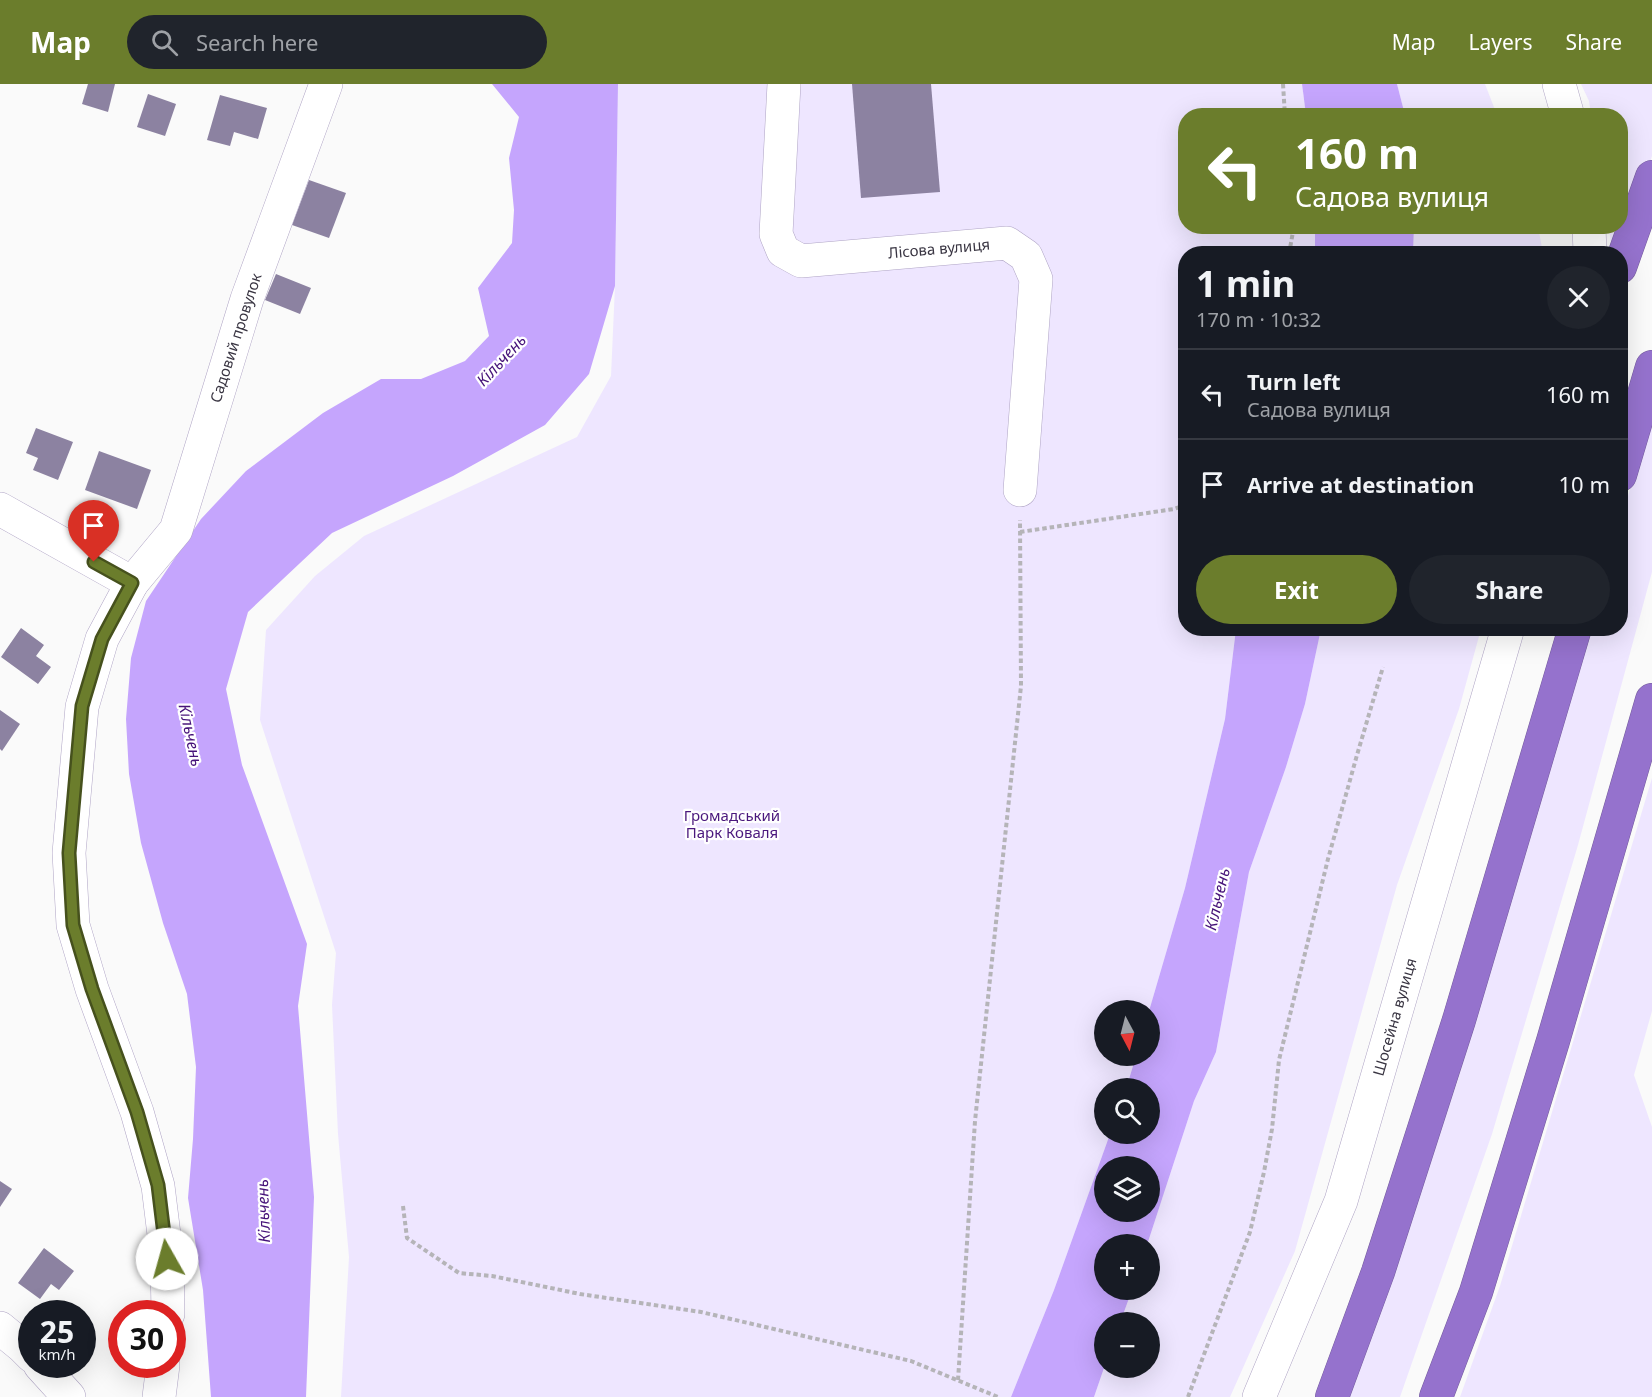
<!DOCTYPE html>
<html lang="en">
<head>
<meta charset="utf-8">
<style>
	:root { --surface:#171b24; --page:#20242c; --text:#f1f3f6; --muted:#9ea1a6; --line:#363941; --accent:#6b7d2c }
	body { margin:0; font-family:"Noto Sans",sans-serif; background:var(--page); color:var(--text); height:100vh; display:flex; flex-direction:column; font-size:22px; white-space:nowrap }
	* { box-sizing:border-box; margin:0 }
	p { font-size:20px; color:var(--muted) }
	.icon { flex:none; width:33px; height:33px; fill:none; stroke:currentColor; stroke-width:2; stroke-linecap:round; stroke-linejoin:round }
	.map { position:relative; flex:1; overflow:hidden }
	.details { position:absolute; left:1178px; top:162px; width:450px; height:390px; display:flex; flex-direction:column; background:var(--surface); border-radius:24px; box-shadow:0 6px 24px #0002 }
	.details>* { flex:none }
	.banner { position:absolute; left:1178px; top:24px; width:450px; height:126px; border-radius:24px; box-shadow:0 6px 24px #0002; background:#6b7d2c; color:#fff; overflow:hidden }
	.needle { width:39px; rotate:173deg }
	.fabs { position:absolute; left:1094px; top:916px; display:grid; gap:12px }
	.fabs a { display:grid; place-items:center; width:66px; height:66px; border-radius:50%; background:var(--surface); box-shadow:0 6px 24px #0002; font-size:30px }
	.speed { position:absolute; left:18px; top:1216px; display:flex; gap:12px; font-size:30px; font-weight:700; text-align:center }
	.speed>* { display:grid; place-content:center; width:78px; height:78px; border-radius:50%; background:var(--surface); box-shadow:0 6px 24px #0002; line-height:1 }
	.speed small { font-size:15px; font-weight:400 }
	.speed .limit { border:9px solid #d22; background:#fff; color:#111 }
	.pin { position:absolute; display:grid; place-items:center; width:51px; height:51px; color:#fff; margin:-62px -26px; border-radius:50% 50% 50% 0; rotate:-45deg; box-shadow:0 0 6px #0007 }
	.pin .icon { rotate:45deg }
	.me { position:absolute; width:66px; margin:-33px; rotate:353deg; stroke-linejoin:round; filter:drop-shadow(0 0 4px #0008) }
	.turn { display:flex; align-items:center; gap:21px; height:126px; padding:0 18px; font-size:27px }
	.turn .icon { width:78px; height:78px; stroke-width:2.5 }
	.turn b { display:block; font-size:42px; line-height:51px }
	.round { display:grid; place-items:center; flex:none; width:63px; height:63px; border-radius:32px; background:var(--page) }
	.head { display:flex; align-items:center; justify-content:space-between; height:102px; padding:0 18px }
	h1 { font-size:36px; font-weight:700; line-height:45px }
	.cta { display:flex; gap:12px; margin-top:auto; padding:12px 18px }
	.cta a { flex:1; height:69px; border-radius:36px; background:var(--accent); color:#fff; font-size:24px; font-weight:700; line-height:69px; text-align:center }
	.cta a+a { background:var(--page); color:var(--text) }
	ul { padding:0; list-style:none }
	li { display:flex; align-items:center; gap:18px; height:90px; padding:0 18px; border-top:2px solid var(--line) }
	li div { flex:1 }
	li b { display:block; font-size:22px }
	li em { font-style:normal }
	header { display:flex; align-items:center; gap:36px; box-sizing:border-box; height:84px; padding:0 30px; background:var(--accent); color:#fff }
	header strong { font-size:28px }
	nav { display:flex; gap:33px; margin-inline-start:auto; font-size:21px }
	.search { width:420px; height:54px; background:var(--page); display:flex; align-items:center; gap:15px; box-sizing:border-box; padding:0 21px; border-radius:33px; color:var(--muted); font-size:22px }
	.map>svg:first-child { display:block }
	.green { fill:#eee6ff }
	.water { fill:#c5a5fd; fill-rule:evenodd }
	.building { fill:#8c82a1 }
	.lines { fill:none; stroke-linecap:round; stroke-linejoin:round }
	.minor-casing { stroke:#afa4c5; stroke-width:34 }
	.highway-casing { stroke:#755d9c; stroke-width:34 }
	.path { stroke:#b5b4b8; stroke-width:4; stroke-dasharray:4.5 3; stroke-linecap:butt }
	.minor { stroke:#fff; stroke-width:33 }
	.highway { stroke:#9572cd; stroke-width:33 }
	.route-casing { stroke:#46511d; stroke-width:15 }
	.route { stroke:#6b7d2c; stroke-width:10 }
	.labels { text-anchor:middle; stroke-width:4.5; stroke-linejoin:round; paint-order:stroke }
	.street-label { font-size:15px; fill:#393542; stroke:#fff }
	.park-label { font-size:15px; fill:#4a187d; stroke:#fff }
	.water-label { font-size:16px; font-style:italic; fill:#461379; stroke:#fff }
</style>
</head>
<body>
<header>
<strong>Map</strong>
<div class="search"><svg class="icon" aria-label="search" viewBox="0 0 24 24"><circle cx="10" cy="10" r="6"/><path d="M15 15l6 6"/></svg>Search here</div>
<nav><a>Map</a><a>Layers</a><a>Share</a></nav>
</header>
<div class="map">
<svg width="1652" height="1313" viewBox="0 0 1652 1313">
	<rect width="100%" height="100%" fill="#fafafa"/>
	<!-- green -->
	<g class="green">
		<polygon points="618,0 1302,0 1306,31 1185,32 1185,142 1315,143 1315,169 1185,170 1185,544 1236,545 1225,635 1185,804 1149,927 1104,927 1104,972 1136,972 1126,1005 1104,1005 1104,1050 1110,1050 1054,1206 1011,1313 341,1313 349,1173 338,1050 332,921 336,869 260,636 266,546 315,492 364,452 577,353 611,292 615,202"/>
		<polygon points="1397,0 1485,0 1497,31 1405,31"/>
		<polygon points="1581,0 1652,0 1652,72 1620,177 1612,169 1609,143 1620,142 1620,32 1591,31 1589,17"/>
		<polygon points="1414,142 1538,143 1543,169 1413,170"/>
		<polygon points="1652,331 1652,488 1578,761 1492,1050 1400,1313 1346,1313 1457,999 1589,545 1620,544 1620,439"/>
		<polygon points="1321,545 1481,545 1459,625 1397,801 1295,1167 1230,1313 1094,1313 1104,1284 1149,1284 1149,1239 1120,1239 1132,1206 1149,1206 1149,1161 1147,1161 1194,1017 1216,968 1249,788 1286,683 1305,620"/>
		<polygon points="1652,694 1652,927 1634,991 1652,1043 1652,1313 1460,1313 1500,1202"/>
	</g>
	<!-- water -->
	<g class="water">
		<polygon points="492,0 618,0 615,202 589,290 545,341 453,392 332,449 248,528 226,605 242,681 307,860 298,922 314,1113 306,1313 211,1313 203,1206 188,1114 193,1055 196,983 187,910 163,839 141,759 129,690 126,635 131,574 146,517 201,435 246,387 323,329 381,295 421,295 465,277 489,252 478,204 512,159 514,126 509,74 519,33"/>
		<polygon points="1302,0 1397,0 1405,31 1306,31"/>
		<polygon points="1315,143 1414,143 1413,169 1315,169"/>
		<path d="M1236,545h85l-16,75 -19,63 -37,105 -33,180 -22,49 -47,144h-43v45h28l-12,33h-16v45l-10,29h-83l43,-107 56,-156h39v-45h-23l10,-33h13v-45l36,-123 40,-169zM1104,1083h45v45h-45z"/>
	</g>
	<!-- building -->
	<g class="building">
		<polygon points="88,0 115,0 108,28 82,20"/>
		<polygon points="852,0 931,0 940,108 861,114"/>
		<polygon points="148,10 176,20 165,52 137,43"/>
		<polygon points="220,11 267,24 258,55 234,48 230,62 207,56"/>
		<polygon points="309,96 346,109 329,154 292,141"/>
		<polygon points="276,190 311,204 300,230 265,216"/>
		<polygon points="36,344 73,358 58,396 33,386 38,374 26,369"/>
		<polygon points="99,367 151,386 137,425 85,406"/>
		<polygon points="21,544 44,561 36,572 51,583 38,600 1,573"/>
		<polygon points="0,626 20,640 2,667 0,665"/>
		<polygon points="0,1097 12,1105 0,1123"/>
		<polygon points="44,1164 74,1187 59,1206 51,1200 40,1215 18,1199"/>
	</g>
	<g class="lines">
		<defs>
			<g id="minor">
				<polyline points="784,0 776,150 783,167 801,177 1007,159 1026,172 1036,195 1020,406"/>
				<polyline points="1559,0 1568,32"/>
				<polyline points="1589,142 1590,170"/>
				<polyline points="0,425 132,499 102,555 82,623 69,769 73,841 92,905 137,1028 158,1102 167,1175 168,1230"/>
				<polyline points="132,499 176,446 247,215 326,0"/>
				<polyline points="0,1244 23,1263 32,1272"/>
				<polyline points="40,1281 69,1313"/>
				<polyline points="159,1313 163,1281"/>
				<polyline points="1259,1313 1341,1117 1508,544"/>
			</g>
			<g id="highway">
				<polyline points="1620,183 1652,93"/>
				<polyline points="1620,391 1652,283"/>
				<polyline points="1332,1313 1378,1188 1459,936 1575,544"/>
				<polyline points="1436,1313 1476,1208 1553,957 1652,616"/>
			</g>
		</defs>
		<!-- minor casing -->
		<use href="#minor" class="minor-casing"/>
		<!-- highway casing -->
		<use href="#highway" class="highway-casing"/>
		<!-- path -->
		<g class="path">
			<polyline points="1283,0 1285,32"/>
			<polyline points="1289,170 1294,142"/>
			<polyline points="1020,448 1174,425 1185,421"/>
			<polyline points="403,1122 407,1154 459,1189 492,1192 580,1210 701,1228 911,1277 998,1313"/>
			<polyline points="958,1296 975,1037 1021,602 1020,436"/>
			<polyline points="1188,1313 1250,1148 1264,1088 1272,1045 1279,976 1328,775 1357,671 1383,583"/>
		</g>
		<!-- minor -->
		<use href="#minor" class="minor"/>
		<!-- highway -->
		<use href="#highway" class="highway"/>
	</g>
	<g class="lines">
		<defs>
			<polyline id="route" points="94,478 132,499 102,555 82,622 69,769 73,841 92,905 137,1028 158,1101 167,1175"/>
		</defs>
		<!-- route casing -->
		<use href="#route" class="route-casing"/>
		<!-- route -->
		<use href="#route" class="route"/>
	</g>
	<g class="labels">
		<!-- street labels -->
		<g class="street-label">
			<text transform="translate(939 165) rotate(-5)" y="5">Лісова вулиця</text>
			<text transform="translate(236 254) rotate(-72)" y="5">Садовий провулок</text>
			<text transform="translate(1395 933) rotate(-74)" y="5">Шосейна вулиця</text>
		</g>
		<!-- park labels -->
		<g class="park-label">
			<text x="732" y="737">Громадський<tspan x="732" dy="17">Парк Коваля</tspan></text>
		</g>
		<!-- water labels -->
		<g class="water-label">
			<text transform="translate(501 276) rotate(-47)" y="6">Кільчень</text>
			<text transform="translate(191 651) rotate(78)" y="6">Кільчень</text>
			<text transform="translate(1217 815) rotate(-77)" y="6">Кільчень</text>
			<text transform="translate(263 1127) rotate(-92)" y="6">Кільчень</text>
		</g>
	</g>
</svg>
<div class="fabs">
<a><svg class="needle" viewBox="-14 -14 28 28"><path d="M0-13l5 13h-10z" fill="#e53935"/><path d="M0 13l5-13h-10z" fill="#9ea1a6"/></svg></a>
<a><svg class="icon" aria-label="search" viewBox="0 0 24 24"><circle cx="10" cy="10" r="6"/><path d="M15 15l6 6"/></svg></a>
<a><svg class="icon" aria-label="layers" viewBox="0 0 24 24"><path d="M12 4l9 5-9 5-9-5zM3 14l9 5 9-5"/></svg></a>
<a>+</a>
<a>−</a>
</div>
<div class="speed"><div>25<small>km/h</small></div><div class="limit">30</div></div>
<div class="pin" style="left:94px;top:478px;background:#d93025"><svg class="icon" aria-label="arrive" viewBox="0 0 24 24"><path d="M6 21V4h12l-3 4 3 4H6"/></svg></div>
<svg class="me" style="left:167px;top:1175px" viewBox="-20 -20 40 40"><circle r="19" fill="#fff"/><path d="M0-13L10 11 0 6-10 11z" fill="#6b7d2c"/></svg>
<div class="banner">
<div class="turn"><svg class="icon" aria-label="left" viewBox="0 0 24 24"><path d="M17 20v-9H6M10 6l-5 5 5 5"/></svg><div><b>160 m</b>Садова вулиця</div></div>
</div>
<section class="details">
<div class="head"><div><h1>1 min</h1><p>170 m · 10:32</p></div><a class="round"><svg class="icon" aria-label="close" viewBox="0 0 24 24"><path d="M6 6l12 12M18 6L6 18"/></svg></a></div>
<ul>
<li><svg class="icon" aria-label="left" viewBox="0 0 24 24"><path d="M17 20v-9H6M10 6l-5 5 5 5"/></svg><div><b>Turn left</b><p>Садова вулиця</p></div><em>160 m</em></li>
<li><svg class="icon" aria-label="arrive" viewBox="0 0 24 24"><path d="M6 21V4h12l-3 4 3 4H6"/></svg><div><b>Arrive at destination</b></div><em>10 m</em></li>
</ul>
<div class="cta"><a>Exit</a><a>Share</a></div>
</section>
</div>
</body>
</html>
